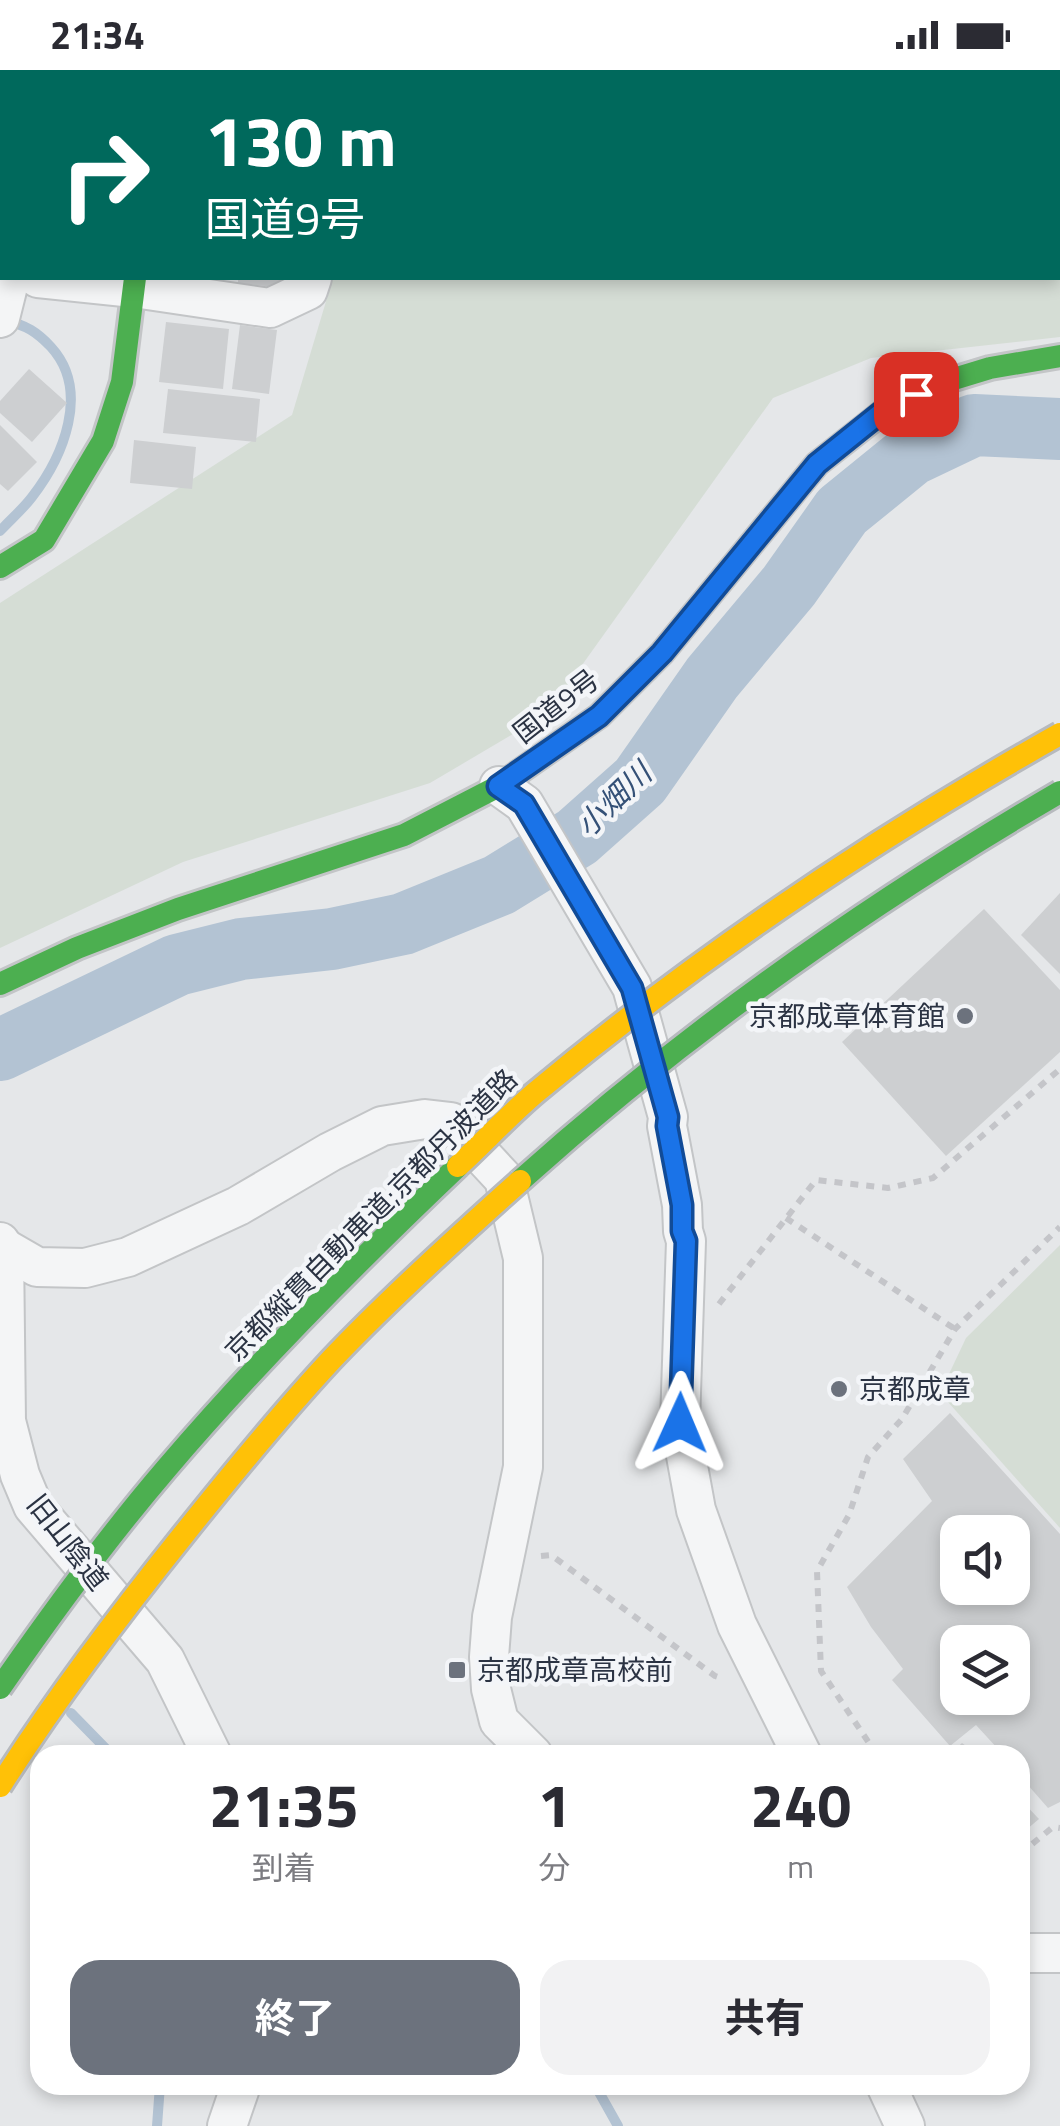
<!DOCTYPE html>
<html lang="ja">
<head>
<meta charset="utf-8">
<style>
	:root { --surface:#fff; --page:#f2f2f3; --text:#2b2b33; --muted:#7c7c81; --accent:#6c727d }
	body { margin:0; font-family:"Titillium Web","Noto Sans JP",sans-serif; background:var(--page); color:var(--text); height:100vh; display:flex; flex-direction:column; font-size:38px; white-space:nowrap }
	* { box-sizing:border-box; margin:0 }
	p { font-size:32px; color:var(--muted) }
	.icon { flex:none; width:55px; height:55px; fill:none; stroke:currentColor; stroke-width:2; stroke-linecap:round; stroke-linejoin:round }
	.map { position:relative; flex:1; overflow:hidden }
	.side { position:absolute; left:30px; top:1675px; width:1000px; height:350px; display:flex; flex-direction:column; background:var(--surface); border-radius:30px; box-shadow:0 5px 15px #0003 }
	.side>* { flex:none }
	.hud { position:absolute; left:0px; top:0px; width:1060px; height:210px; box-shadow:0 5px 15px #0003; background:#00695c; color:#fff; overflow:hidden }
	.tools { position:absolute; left:940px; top:1445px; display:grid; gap:20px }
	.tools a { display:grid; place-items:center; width:90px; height:90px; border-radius:20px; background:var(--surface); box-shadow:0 5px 15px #0003; font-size:50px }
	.pin { position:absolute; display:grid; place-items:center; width:85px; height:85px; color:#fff; margin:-42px; border-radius:20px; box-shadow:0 5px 15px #0006 }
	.me { position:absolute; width:110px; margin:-55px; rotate:1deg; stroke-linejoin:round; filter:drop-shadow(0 0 8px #0008) }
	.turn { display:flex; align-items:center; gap:35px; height:210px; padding:0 40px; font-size:45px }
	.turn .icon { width:130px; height:130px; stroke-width:2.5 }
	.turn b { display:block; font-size:70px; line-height:85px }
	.eta { display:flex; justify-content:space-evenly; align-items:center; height:170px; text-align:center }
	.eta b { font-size:60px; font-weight:700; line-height:70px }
	.primary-button { display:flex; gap:20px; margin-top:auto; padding:20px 40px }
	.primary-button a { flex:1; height:115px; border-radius:30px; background:var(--accent); color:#fff; font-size:40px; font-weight:700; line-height:115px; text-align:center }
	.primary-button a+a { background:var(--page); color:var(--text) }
	.status { display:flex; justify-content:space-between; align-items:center; height:70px; padding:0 50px; background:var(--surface); direction:ltr }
	.status svg { height:28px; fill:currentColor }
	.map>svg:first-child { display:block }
	.green { fill:#d5ddd5 }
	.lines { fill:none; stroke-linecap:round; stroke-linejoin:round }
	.stream { stroke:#b3c3d3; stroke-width:10 }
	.river { stroke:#b3c3d3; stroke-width:62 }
	.building { fill:#cdcfd1; fill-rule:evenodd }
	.street-casing { stroke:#c3c5c7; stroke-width:42 }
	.fast-casing { stroke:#c3c5c7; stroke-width:28 }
	.slow-casing { stroke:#c3c5c7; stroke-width:28 }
	.jam-casing { stroke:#c3c5c7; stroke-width:28 }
	.path { stroke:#c4c5c9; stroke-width:6; stroke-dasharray:8 8; stroke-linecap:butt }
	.street { stroke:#f4f5f6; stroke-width:38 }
	.fast { stroke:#4caf50; stroke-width:22 }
	.slow { stroke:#ffc107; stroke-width:22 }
	.jam { stroke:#c62828; stroke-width:22 }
	.fast-bridge-casing { stroke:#b7babe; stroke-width:28; stroke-linecap:butt }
	.slow-bridge-casing { stroke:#b7babe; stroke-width:28; stroke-linecap:butt }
	.fast-bridge { stroke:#4caf50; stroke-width:22 }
	.slow-bridge { stroke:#ffc107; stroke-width:22 }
	.route-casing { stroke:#114b97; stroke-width:25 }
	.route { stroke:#1a73e8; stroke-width:18 }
	.poi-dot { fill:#6c727d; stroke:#f3f5f8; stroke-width:4 }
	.labels { text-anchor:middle; stroke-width:9; stroke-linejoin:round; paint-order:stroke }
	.street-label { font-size:28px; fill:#2b3343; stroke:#f3f5f8 }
	.poi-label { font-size:28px; fill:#2b3343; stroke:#f3f5f8; text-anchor:start }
	.water-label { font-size:30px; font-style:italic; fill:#355177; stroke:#f3f5f8 }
</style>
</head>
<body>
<div class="status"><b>21:34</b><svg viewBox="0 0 49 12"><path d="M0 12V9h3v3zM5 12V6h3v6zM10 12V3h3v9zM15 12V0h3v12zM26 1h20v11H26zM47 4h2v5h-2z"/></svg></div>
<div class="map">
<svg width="1060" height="2056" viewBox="0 0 1060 2056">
	<rect width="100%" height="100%" fill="#e5e7e9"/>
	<!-- green -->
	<g class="green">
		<polygon points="381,0 1060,0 1060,267 871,288 773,328 547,644 430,713 183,792 0,878 0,533 292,345 333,208 1058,208 1058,2 380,2"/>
		<polygon points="1060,1175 1060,1458 940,1323 966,1268"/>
	</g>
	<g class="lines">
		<!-- stream -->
		<g class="stream">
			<path d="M0,461c10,-11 23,-22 32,-34 31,-40 59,-106 19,-150 -14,-15 -25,-22 -45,-26"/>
			<polyline points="71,1643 112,1685"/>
			<polyline points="595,2015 618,2056"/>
			<polyline points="157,2056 160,2015"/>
		</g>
		<!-- river -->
		<polyline class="river" points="0,980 177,895 241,879 332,869 403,854 499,815 577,767 640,711 712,608 789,516 842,441 911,385 974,355 1060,359"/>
	</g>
	<!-- building -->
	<g class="building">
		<polygon points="238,208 284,208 282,218 238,213"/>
		<polygon points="166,252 229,259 223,319 159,312"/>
		<polygon points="240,255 277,260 269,324 232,319"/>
		<polygon points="29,299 67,333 32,372 0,343 0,331"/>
		<polygon points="168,319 260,329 256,372 163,363"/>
		<polygon points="0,355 37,392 8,421 0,414"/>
		<polygon points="134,370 196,377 192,419 130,413"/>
		<polygon points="1060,823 1060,904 1021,865"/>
		<polygon points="984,839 1060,920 1060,982 946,1086 842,972"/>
		<path d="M950,1343l110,121v268l-12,6 -28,-32v-21h-30l8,-6 -22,-24 -26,21 -58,-66 11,-11 -32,-42 -24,-40 85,-86 -29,-42zM958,1462h54v56h-54zM958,1572h54v56h-54z"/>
		<polygon points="962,1673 978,1685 949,1685"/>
		<polygon points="1020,1729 1039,1749 1020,1765"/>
	</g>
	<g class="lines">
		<defs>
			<g id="street">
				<polyline points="356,2 356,0"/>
				<polyline points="0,63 2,63"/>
				<polyline points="38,208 134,218 270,238 308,220 312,208"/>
				<polyline points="0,248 10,208"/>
				<polyline points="499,716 524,734 632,917 668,1047 667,1056 682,1135 683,1161 686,1171 680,1353 696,1440 737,1555 802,1685"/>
				<polyline points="0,1172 4,1178 6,1351 20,1405 33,1436 165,1590 212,1685"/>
				<polyline points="4,1178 37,1197 85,1198 128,1187 238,1136 330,1082 382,1056 425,1049 451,1052 504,1109 523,1188 523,1397 492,1547 489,1587 491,1619 499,1651 533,1685"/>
				<polyline points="1020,1883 1060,1883"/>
				<polyline points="886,2015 905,2056"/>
				<polyline points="227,2056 241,2015"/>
			</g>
			<g id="fast">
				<polyline points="892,335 944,312 990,298 1060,286"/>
				<polyline points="0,497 44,470 103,371 122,312 135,208"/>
				<polyline points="0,914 77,878 178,839 404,765 499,716 599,646 646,599"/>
			</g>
			<polyline id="slow" points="157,2 158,0"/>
			<polyline id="jam" points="646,599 662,583 817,394 892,335"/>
		</defs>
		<!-- street casing -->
		<use href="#street" class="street-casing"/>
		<!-- fast casing -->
		<use href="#fast" class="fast-casing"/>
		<!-- slow casing -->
		<use href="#slow" class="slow-casing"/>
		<!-- jam casing -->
		<use href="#jam" class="jam-casing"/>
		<!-- path -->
		<g class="path">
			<polyline points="786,1148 955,1259"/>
			<polyline points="719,1234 816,1110 888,1118 933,1108 1060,999"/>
			<polyline points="541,1486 551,1485 715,1606 724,1609"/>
			<polyline points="877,1685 821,1601 817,1501 849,1445 868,1387 902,1349 955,1259 1060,1157"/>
			<polyline points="1020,1784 1053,1757 1060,1758"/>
		</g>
		<!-- street -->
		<use href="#street" class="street"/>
		<!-- fast -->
		<use href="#fast" class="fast"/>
		<!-- slow -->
		<use href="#slow" class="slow"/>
		<!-- jam -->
		<use href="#jam" class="jam"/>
		<defs>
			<g id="fast-bridge">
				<path d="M520,1111c167,-150 346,-276 540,-389"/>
				<path d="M0,1618c52,-75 107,-150 166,-219 91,-107 191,-207 292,-303"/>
			</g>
			<g id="slow-bridge">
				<path d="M458,1096c26,-24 50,-50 77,-73 163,-136 340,-255 525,-359"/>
				<path d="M0,1716c56,-88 119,-171 184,-252 48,-60 96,-119 148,-175 59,-62 124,-121 188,-178"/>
			</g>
		</defs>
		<!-- fast-bridge casing -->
		<use href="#fast-bridge" class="fast-bridge-casing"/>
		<!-- slow-bridge casing -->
		<use href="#slow-bridge" class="slow-bridge-casing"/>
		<!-- fast-bridge -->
		<use href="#fast-bridge" class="fast-bridge"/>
		<!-- slow-bridge -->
		<use href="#slow-bridge" class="slow-bridge"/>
	</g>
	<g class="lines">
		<defs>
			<polyline id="route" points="680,1353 686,1171 682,1161 682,1135 667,1056 668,1047 632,918 524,734 498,716 599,646 662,583 817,394 888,337 916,324"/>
		</defs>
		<!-- route casing -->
		<use href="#route" class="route-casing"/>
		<!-- route -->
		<use href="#route" class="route"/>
	</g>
	<!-- markers -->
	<g class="poi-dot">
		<circle cx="965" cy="946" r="10"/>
		<circle cx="839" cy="1319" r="10"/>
		<rect x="447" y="1590" width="20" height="20" rx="5"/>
	</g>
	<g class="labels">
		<!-- street labels -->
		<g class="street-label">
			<text transform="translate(556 636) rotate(-38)" y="10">国道9号</text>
			<text transform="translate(371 1145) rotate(-45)" y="10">京都縦貫自動車道;京都丹波道路</text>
			<text transform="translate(68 1472) rotate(52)" y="10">旧山陰道</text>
		</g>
		<!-- poi labels -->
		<g class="poi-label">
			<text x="945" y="956" text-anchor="end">京都成章体育館</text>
			<text x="859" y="1329">京都成章</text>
			<text x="477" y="1610">京都成章高校前</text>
		</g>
		<!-- water labels -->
		<g class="water-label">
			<text transform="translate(614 730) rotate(-44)" y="10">小畑川</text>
		</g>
	</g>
</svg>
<div class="tools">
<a><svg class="icon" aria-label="sound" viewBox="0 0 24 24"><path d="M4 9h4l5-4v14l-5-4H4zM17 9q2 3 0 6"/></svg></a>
<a><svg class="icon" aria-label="layers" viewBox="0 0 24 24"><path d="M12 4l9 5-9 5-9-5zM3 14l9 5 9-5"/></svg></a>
</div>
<div class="pin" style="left:916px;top:324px;background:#d93025"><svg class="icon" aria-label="arrive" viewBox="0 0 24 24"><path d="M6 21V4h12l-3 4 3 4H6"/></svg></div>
<svg class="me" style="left:680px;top:1353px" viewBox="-20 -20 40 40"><path d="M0-17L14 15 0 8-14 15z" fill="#1a73e8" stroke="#fff" stroke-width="4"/></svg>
<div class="hud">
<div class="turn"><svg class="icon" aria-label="right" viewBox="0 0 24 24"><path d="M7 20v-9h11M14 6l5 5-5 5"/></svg><div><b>130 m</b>国道9号</div></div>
</div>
<section class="side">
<div class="eta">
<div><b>21:35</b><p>到着</p></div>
<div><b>1</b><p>分</p></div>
<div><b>240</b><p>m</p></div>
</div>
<div class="primary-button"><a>終了</a><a>共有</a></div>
</section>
</div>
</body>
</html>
